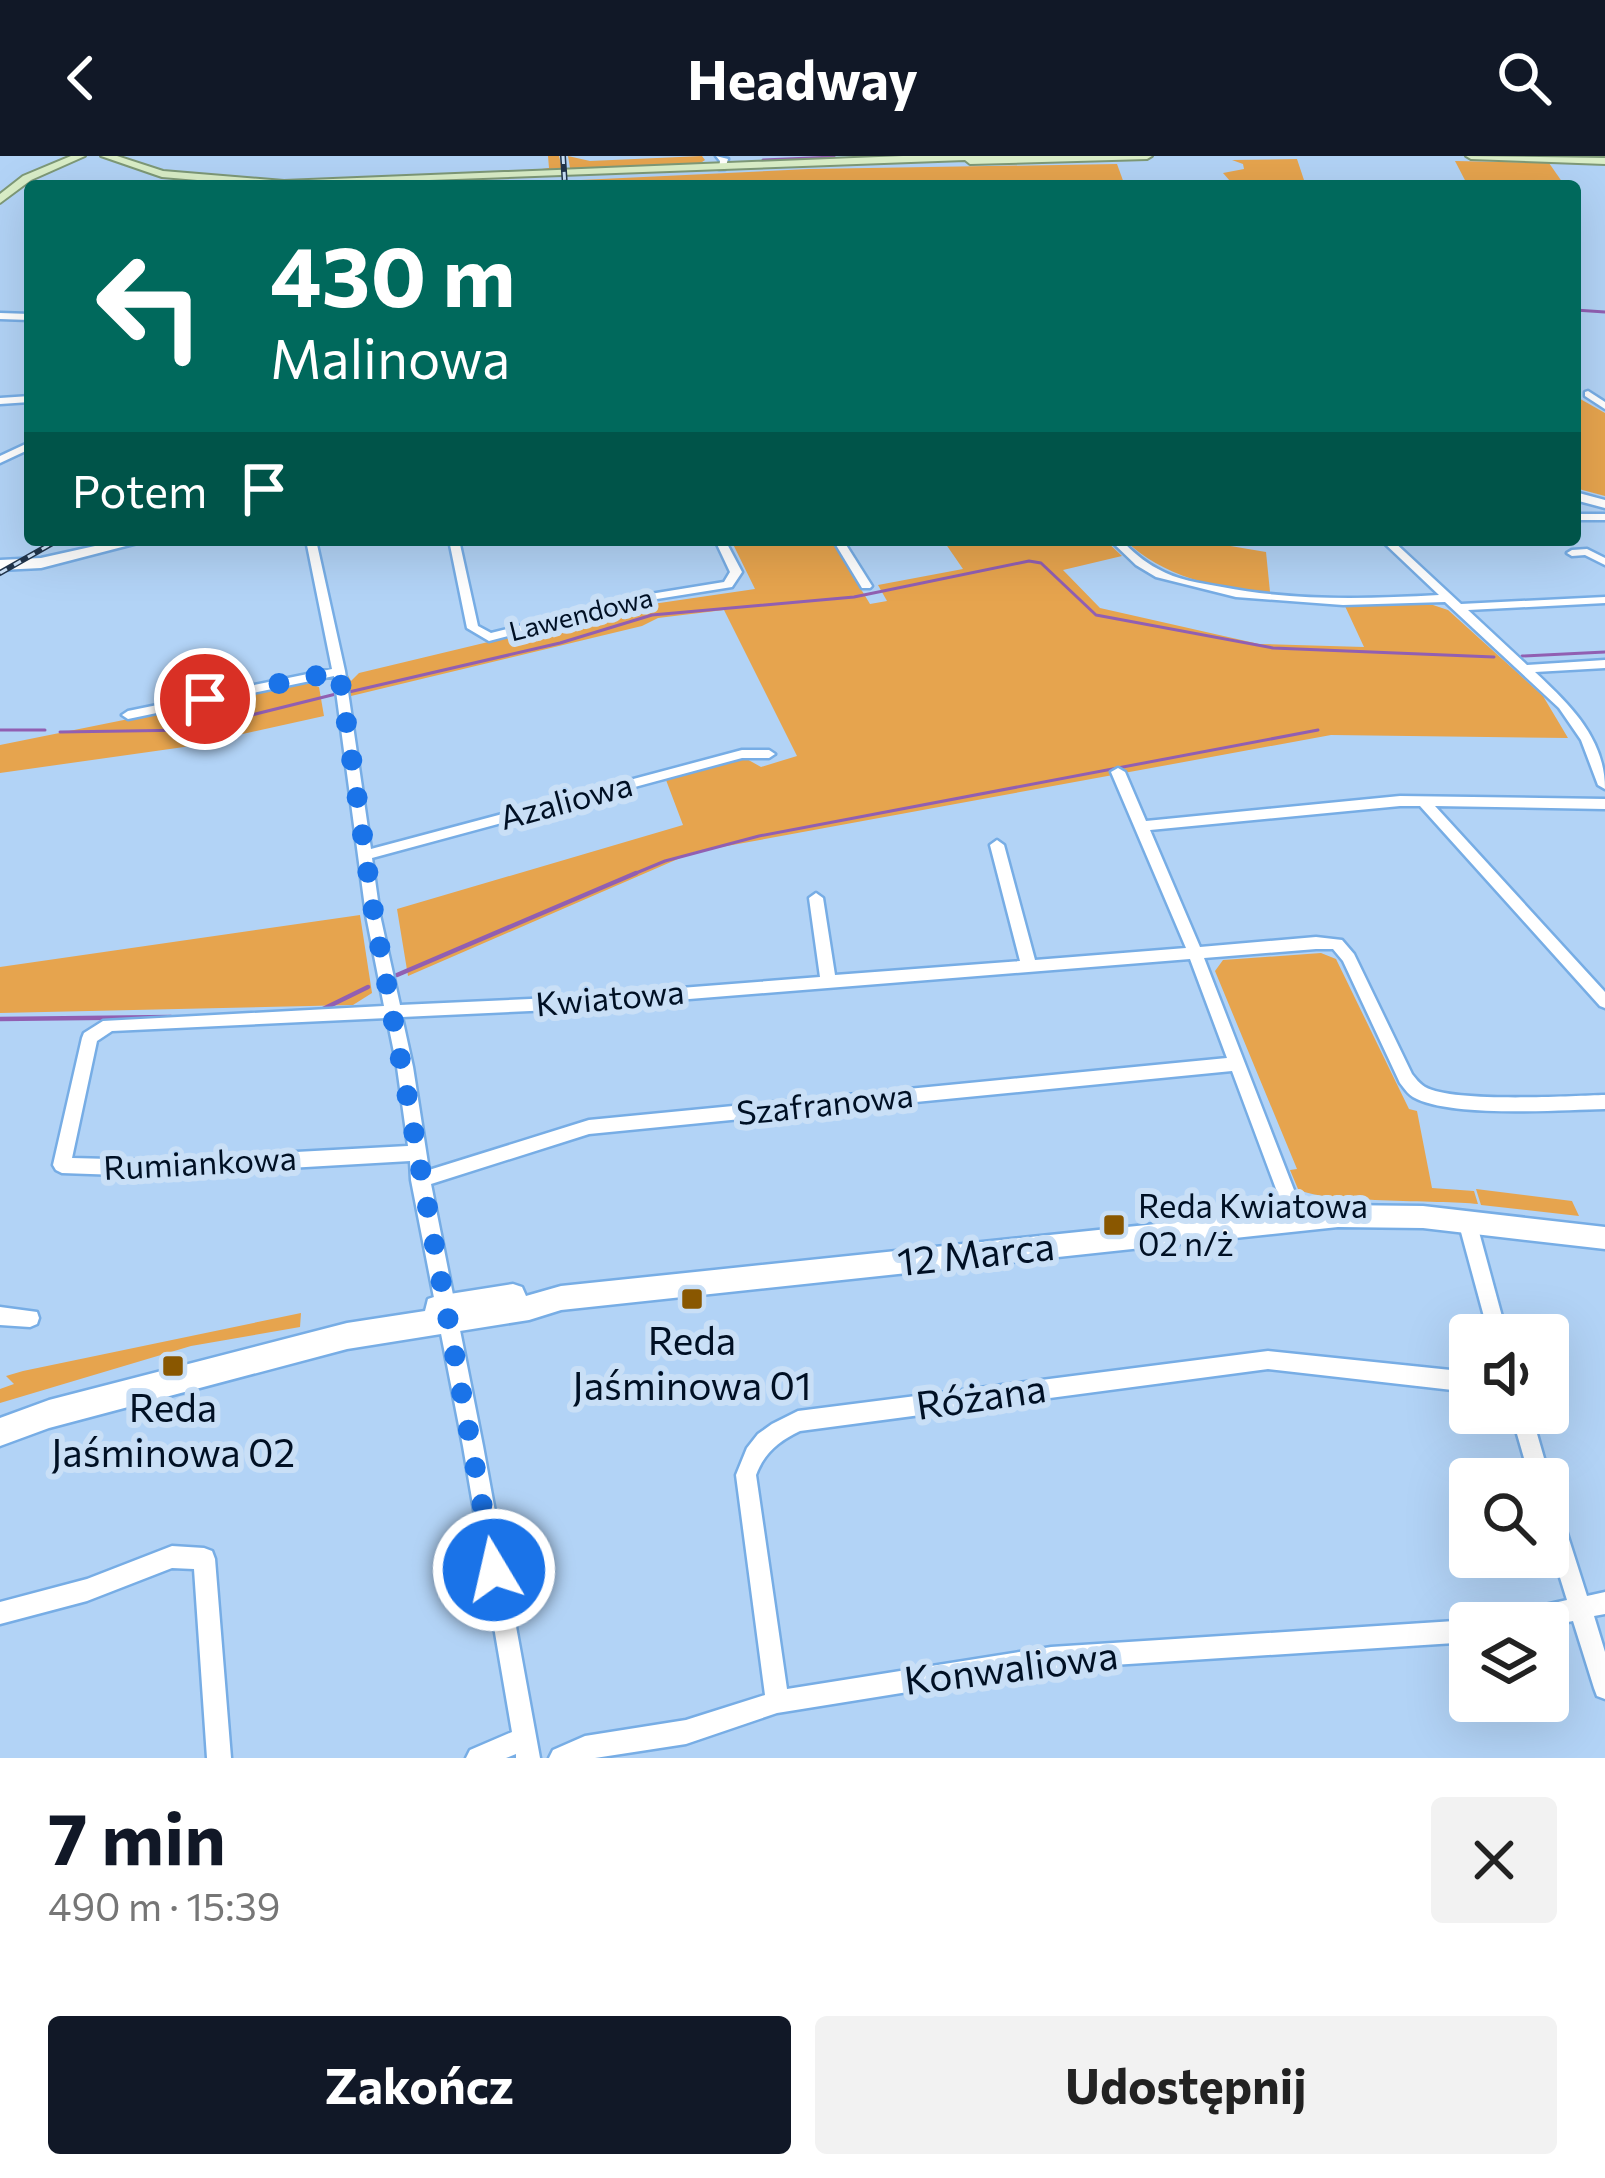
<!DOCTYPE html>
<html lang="pl">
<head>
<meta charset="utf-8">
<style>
	:root { --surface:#fff; --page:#f2f2f2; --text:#222; --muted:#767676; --accent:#111827 }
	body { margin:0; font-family:Commissioner,sans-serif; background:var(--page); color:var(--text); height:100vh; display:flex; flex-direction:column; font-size:45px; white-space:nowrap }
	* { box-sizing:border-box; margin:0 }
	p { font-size:39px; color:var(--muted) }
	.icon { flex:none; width:66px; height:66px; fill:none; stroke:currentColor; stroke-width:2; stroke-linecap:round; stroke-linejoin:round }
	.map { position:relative; height:1602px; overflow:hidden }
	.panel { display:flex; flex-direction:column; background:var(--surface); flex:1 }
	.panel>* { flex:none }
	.guide { position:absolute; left:24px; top:24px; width:1557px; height:366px; border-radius:12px; box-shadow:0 12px 48px #0002; background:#00695c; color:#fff; overflow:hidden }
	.controls { position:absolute; left:1449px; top:1158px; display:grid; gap:24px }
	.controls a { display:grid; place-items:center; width:120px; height:120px; border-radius:12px; background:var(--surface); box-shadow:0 12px 48px #0002; font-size:60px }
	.pin { position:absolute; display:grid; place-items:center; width:102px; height:102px; color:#fff; margin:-51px; border:6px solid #fff; border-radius:50%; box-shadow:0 3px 12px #0007 }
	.me { position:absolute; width:132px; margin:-66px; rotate:351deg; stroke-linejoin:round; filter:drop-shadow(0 0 9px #0008) }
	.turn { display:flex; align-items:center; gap:42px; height:252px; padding:0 48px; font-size:54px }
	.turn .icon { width:156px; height:156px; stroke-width:2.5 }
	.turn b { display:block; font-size:84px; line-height:102px }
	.then { display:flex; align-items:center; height:114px; padding:0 48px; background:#0003; gap:24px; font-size:45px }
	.round { display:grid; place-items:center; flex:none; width:126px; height:126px; border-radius:12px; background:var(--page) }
	.head { display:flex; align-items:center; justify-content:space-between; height:204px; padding:0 48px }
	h1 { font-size:72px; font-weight:700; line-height:90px; color:var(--accent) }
	.cta { display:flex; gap:24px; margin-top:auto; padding:24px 48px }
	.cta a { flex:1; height:138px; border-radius:12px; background:var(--accent); color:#fff; font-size:48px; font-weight:700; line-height:138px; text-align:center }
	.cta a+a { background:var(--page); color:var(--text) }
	header { display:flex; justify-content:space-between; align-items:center; height:156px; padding:0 48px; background:var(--accent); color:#fff; font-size:54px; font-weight:700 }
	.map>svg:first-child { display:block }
	.green { fill:#e6a44e }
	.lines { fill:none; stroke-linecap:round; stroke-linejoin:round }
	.stream-far1 { stroke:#915fb2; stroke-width:3 }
	.stream { stroke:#915fb2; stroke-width:4.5 }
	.minor-casing { stroke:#77ade5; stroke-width:5 }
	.tertiary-casing { stroke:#77ade5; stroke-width:5 }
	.primary-casing { stroke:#7e9977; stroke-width:4 }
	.minor { fill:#fff; fill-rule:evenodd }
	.tertiary { fill:#fff; fill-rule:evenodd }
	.primary { fill:#daeec8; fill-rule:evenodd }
	.rail-casing { stroke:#21344b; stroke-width:6 }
	.rail { stroke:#c9dff6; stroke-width:3; stroke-dasharray:8; stroke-linecap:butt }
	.route { stroke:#1a73e8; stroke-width:21; stroke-dasharray:0 37.8 }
	.poi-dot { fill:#895700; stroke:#c9dff6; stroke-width:4.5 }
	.labels { text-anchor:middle; stroke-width:12; stroke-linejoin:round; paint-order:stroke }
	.far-street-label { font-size:27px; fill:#001024; stroke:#c9dff6 }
	.street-label { font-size:33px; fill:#001024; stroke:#c9dff6 }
	.poi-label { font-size:33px; fill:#001024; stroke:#c9dff6; text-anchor:start }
	.near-street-label { font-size:39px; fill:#001024; stroke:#c9dff6 }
	.near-poi-label { font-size:39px; fill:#001024; stroke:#c9dff6 }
</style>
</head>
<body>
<header><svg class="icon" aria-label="back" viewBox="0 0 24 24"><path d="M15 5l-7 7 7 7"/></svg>Headway<svg class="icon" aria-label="search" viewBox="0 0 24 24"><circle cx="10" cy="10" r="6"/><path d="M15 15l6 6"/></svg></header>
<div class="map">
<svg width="1605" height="1602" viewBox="0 0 1605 1602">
	<rect width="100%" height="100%" fill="#b2d3f6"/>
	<!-- green -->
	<g class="green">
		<polygon points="548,0 559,0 562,12 552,13 577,13 570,12 568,0 590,5 702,0 705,4 696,10 528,15 549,12"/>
		<polygon points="1297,3 1306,30 1254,30 1272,27 1230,25 1223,17 1244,13 1243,8 1232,4"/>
		<polygon points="1455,5 1549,7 1565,30 1468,30"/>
		<polygon points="1117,8 1125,30 542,30 539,26 809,13"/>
		<polygon points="1575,240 1605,257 1605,340 1575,332"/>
		<polygon points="731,384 831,384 870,448 887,445 878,429 963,413 943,384 1105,384 1122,400 1063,414 1100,452 1259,488 1364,491 1344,448 1433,449 1448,454 1543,540 1568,582 1331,579 694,696 408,820 397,753 683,669 666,624 745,602 761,611 797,600 724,454 658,462 642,470 351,540 345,514 351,525 359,517 639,450 755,433"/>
		<path d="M1125,384h70l71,12 4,40c-52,-2 -109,-16 -145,-52z"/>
		<polygon points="307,527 319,531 324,560 184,591 0,617 0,589"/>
		<polygon points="360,759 372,837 353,849 0,857 0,811"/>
		<path d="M1321,797l15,6 73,150 8,2 15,77 42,3 4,13c-37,-4 -159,-1 -180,-15l-8,-19 7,-1 -82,-198 8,-11z"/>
		<polygon points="1476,1033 1572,1045 1579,1060 1481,1049"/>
		<polygon points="301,1157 300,1171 191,1190 0,1247 0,1233 14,1228 6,1220 23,1215"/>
	</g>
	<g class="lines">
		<!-- stream-far1 -->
		<g class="stream-far1">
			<polyline points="763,4 834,1"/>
			<polyline points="1575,154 1605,156"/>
			<polyline points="1522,500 1605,496"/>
			<polyline points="349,536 560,487 652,459 854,441 1029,405 1041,407 1096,459 1273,492 1494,501"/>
			<polyline points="0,574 45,574"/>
			<polyline points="60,576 191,574 336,538"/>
			<polyline points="629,720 665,705 759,680 1318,574"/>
		</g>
		<!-- stream -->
		<g class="stream">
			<polyline points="397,819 636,717"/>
			<polyline points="319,855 368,831"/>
			<polyline points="0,863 171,861"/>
		</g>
		<defs>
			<g id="minor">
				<polygon points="0,157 30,158 30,164 0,163"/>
				<polygon points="1588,235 1605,246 1605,253 1585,240 1585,236"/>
				<polygon points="30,240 30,246 0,248 0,242"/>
				<polygon points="30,286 30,293 0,307 0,300"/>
				<rect x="1575" y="358" width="30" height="6"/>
				<path d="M306,384h10l29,131 26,178 371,-99h27l6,4 -6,4h-27l-370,100 8,57 20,90 152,-7 268,-21 -11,-79 7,-5 7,5 12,77 185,-14 -30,-116 7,-5 7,5 31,115 151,-12 -75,-176 7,-4 7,4 21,49 254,-25 205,3v10l-170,-3 170,186v16l-5,-2 -180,-200h-20l-250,24 50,117 116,-10 26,3 12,14 58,120c4,5 7,9 13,13 28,16 144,9 180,8v14c-44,1 -156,9 -192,-12 -6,-4 -8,-8 -13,-14l-57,-122 -10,-12h-17l-112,9 102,263 -3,6 -6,2 -6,-2 -3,-6 -56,-150 -643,63 -158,50 52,262 57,312h-24v-4l-10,4h-40l4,-8 42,-18 -49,-286 -52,-266 -1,-19 -263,15 -85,-3 -6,-3 -3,-5 29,-127 2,-5 19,-12 281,-15 -18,-91 -32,-239 -206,43 -6,-4 6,-4 204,-42zM1190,803l37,99 -638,62 -160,50 -16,-103 -11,-50 150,-7zM387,862l10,49 11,79 -261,14 -75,-2 25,-117 15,-10z"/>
				<polygon points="449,384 459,384 478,470 491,477 638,440 724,426 730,416 715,384 725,384 742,416 732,431 638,446 489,485 467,472"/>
				<polygon points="833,384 843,384 872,430 870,432 862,432"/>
				<path d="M1110,384h11c11,11 23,22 37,29 19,11 42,14 64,18 71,14 144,12 217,8l-58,-55h11l69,64 144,-7v6l-137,7 59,55 78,-5v8l-70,4c35,33 70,66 70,117l-7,-4 -17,-45 -22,-32 -114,-106 -102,3 -107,-8 -80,-20 -20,-12z"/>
				<polygon points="1587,393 1605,402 1605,409 1585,399 1572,400 1567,397 1572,394"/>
				<polygon points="1467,1057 1473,1059 1476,1065 1507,1179 1489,1179 1458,1065 1461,1059"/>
				<polygon points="0,1151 37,1156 39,1162 37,1168 30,1171 0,1169"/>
				<path d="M1268,1195l202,21v20l-202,-23 -468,62c-21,10 -36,22 -44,44l31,214 264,-42 419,-27 7,3h-7v19l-419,27 -274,44 -91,31 -91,14h-46l4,-8 32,-14 101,-16 79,-25 -29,-220 11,-27 11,-14 14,-10 26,-13z"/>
				<polygon points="1511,1257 1531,1257 1550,1323 1548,1328 1548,1323 1530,1323"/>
				<polygon points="1548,1339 1555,1342 1558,1349 1587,1440 1605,1436 1605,1458 1594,1460 1605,1496 1605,1543 1597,1540 1594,1532 1573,1465 1548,1470 1548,1467 1503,1467 1506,1459 1514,1456 1567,1444 1548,1383"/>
				<polygon points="172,1390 204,1392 212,1395 215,1403 231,1602 207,1602 194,1413 172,1412 87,1445 0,1468 0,1446 87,1423"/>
			</g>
			<g id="tertiary">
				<polygon points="716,0 728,3 725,13 719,13 720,5"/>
				<polygon points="1575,336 1605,344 1605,352 1575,344"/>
				<polygon points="122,384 149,384 41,412 0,414 0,404 41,402"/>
				<polygon points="1338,1049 1423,1050 1605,1071 1605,1093 1423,1072 1338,1071 561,1154 529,1164 347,1193 49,1272 0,1290 0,1262 49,1244 347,1167 425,1155 428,1143 437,1140 513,1128 522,1131 526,1140 561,1130"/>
			</g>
			<g id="primary">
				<polygon points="71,0 85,0 31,24 0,47 0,38 23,20"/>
				<polygon points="101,0 117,0 163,15 284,25 903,0 1152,0 1147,3 970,8 965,4 268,30 162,21"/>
				<polygon points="1466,0 1605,2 1605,8 1471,3"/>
			</g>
		</defs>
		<!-- minor casing -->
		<use href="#minor" class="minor-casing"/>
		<!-- tertiary casing -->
		<use href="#tertiary" class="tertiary-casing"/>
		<!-- primary casing -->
		<use href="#primary" class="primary-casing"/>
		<!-- minor -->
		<use href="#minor" class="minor"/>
		<!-- tertiary -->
		<use href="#tertiary" class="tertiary"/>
		<!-- primary -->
		<use href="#primary" class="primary"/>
		<defs>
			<g id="rail">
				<polyline points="563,0 565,30"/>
				<polyline points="0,417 58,384"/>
			</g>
		</defs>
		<!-- rail casing -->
		<use href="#rail" class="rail-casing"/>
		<!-- rail -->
		<use href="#rail" class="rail"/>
	</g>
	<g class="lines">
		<!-- route -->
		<polyline class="route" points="205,543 339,515 374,759 494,1414"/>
	</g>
	<!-- markers -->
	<g class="poi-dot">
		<rect x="1102" y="1057" width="24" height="24" rx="6"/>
		<rect x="680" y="1131" width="24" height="24" rx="6"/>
		<rect x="161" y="1198" width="24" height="24" rx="6"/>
	</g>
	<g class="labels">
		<!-- far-street labels -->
		<g class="far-street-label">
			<text transform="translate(581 459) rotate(-14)" y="9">Lawendowa</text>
		</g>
		<!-- street labels -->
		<g class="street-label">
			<text transform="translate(566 645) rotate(-15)" y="12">Azaliowa</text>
			<text transform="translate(610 842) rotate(-5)" y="12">Kwiatowa</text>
			<text transform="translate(825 948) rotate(-6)" y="12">Szafranowa</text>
			<text transform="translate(200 1007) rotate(-3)" y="12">Rumiankowa</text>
		</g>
		<!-- poi labels -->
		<g class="poi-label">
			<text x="1138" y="1062">Reda Kwiatowa<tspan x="1138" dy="38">02 n/ż</tspan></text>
		</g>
		<!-- near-street labels -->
		<g class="near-street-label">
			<text transform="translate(976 1098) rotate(-6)" y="14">12 Marca</text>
			<text transform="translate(981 1241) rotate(-8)" y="14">Różana</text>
			<text transform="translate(1011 1512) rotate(-7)" y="14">Konwaliowa</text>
		</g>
		<!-- near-poi labels -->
		<g class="near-poi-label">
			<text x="692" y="1199">Reda<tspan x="692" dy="45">Jaśminowa 01</tspan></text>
			<text x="173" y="1266">Reda<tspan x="173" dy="45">Jaśminowa 02</tspan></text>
		</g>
	</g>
</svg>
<div class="controls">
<a><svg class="icon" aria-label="sound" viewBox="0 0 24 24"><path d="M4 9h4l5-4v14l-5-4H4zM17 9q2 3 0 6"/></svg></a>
<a><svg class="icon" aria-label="search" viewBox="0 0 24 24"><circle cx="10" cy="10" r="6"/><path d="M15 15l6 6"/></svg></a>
<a><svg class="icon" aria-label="layers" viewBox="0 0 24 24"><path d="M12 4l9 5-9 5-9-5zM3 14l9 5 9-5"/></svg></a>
</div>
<div class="pin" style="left:205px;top:543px;background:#d93025"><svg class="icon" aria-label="arrive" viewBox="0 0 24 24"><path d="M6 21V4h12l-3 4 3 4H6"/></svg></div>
<svg class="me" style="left:494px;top:1414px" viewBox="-20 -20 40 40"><circle r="17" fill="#1a73e8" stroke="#fff" stroke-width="3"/><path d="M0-11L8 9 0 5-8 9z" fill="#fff"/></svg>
<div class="guide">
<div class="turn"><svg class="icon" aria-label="left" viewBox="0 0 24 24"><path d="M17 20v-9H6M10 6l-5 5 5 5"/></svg><div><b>430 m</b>Malinowa</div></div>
<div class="then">Potem<svg class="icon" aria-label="arrive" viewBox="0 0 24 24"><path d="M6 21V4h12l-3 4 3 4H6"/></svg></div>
</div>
</div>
<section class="panel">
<div class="head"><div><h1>7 min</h1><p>490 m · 15:39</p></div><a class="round"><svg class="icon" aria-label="close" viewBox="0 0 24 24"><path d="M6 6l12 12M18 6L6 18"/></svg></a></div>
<div class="cta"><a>Zakończ</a><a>Udostępnij</a></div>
</section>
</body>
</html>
